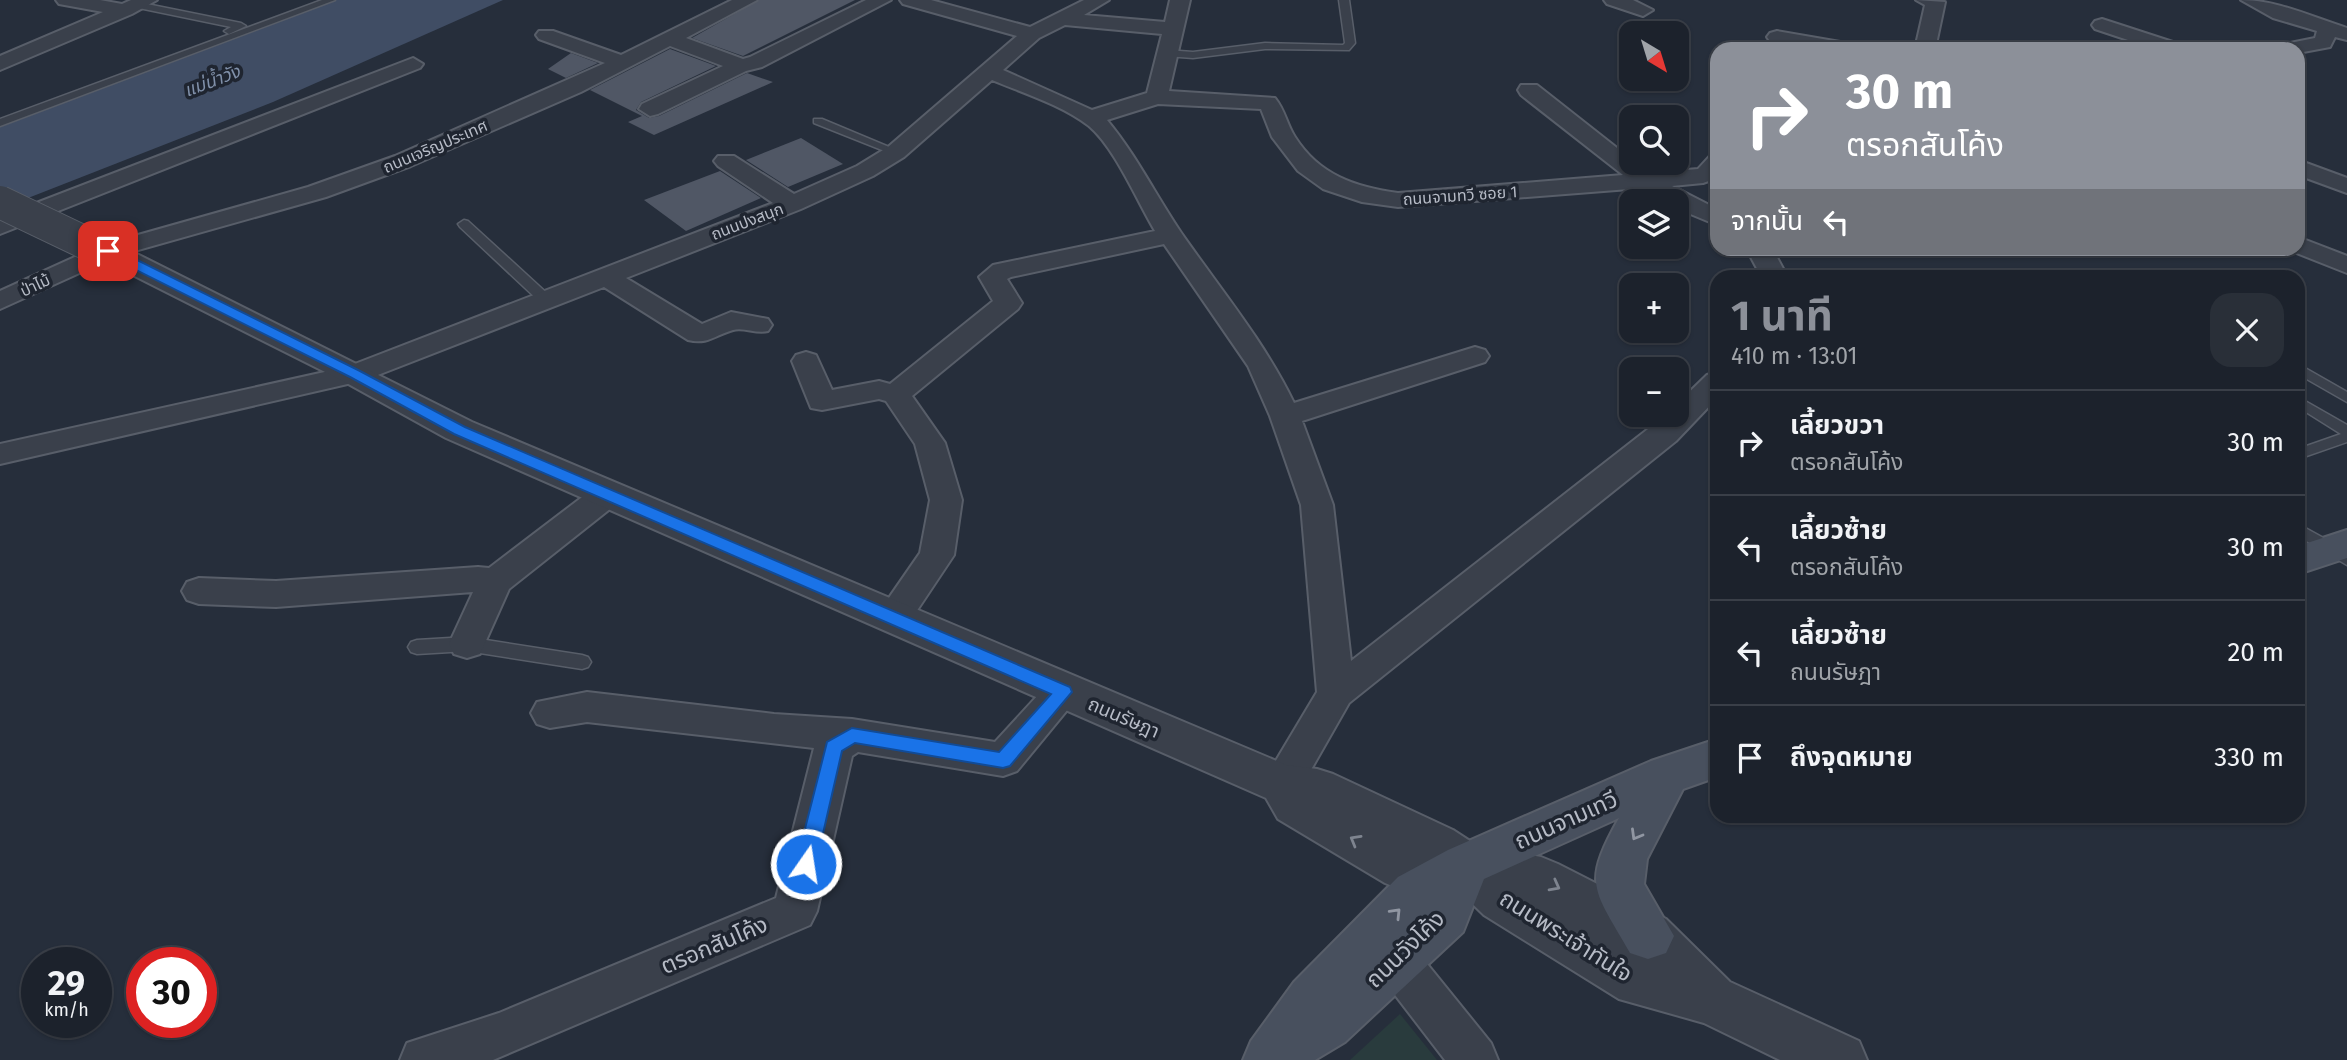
<!DOCTYPE html>
<html lang="th">
<head>
<meta charset="utf-8">
<style>
	:root { --surface:#1c222c; --page:#292f38; --text:#f1f3f6; --muted:#a0a4a9; --line:#3a3f48; --accent:#8c9099 }
	body { margin:0; font-family:"Fira Sans","Noto Sans Thai",sans-serif; background:var(--page); color:var(--text); height:100vh; display:flex; flex-direction:column; font-size:26px; white-space:nowrap }
	* { box-sizing:border-box; margin:0 }
	p { font-size:23px; color:var(--muted) }
	.icon { flex:none; width:38px; height:38px; fill:none; stroke:currentColor; stroke-width:2; stroke-linecap:round; stroke-linejoin:round }
	.map { position:relative; flex:1; overflow:hidden }
	.drawer { position:absolute; left:1710px; top:270px; width:595px; height:553px; display:flex; flex-direction:column; background:var(--surface); border-radius:21px; box-shadow:0 2px 5px #0004,0 0 0 2px var(--line) }
	.drawer>* { flex:none }
	.banner { position:absolute; left:1710px; top:42px; width:595px; height:214px; border-radius:21px; box-shadow:0 2px 5px #0004,0 0 0 2px var(--line); background:#8c9099; color:#fff; overflow:hidden }
	.needle { width:46px; rotate:142deg }
	.buttons { position:absolute; left:1619px; top:21px; display:grid; gap:14px }
	.buttons a { display:grid; place-items:center; width:70px; height:70px; border-radius:14px; background:var(--surface); box-shadow:0 2px 5px #0004,0 0 0 2px var(--line); font-size:35px }
	.speed { position:absolute; left:21px; top:947px; display:flex; gap:14px; font-size:35px; font-weight:700; text-align:center }
	.speed>* { display:grid; place-content:center; width:91px; height:91px; border-radius:50%; background:var(--surface); box-shadow:0 2px 5px #0004,0 0 0 2px var(--line); line-height:1 }
	.speed small { font-size:18px; font-weight:400 }
	.speed .limit { border:10px solid #d22; background:#fff; color:#111 }
	.pin { position:absolute; display:grid; place-items:center; width:60px; height:60px; color:#fff; margin:-30px; border-radius:14px; box-shadow:0 4px 10px #0006 }
	.me { position:absolute; width:77px; margin:-38px; rotate:13deg; stroke-linejoin:round; filter:drop-shadow(0 0 5px #0008) }
	.turn { display:flex; align-items:center; gap:24px; height:147px; padding:0 21px; font-size:32px }
	.turn .icon { width:91px; height:91px; stroke-width:2.5 }
	.turn b { display:block; font-size:49px; line-height:60px }
	.then { display:flex; align-items:center; height:66px; padding:0 21px; background:#0003; gap:14px; font-size:26px }
	.round { display:grid; place-items:center; flex:none; width:74px; height:74px; border-radius:21px; background:var(--page) }
	.head { display:flex; align-items:center; justify-content:space-between; height:119px; padding:0 21px }
	h1 { font-size:42px; font-weight:700; line-height:52px; color:var(--accent) }
	ul { padding:0; list-style:none }
	li { display:flex; align-items:center; gap:21px; height:105px; padding:0 21px; border-top:2px solid var(--line) }
	li div { flex:1 }
	li b { display:block; font-size:26px }
	li em { font-style:normal }
	.map>svg:first-child { display:block }
	.green { fill:#293b3d }
	.water { fill:#404d64 }
	.building { fill:#505765 }
	.lines { fill:none; stroke-linecap:round; stroke-linejoin:round }
	.service-casing { stroke:#585e69; stroke-width:3 }
	.minor-casing { stroke:#585e69; stroke-width:4 }
	.tertiary-casing { stroke:#585e69; stroke-width:4 }
	.secondary-casing { stroke:#585e69; stroke-width:4 }
	.service { fill:#3a404b; fill-rule:evenodd }
	.minor { fill:#3a404b; fill-rule:evenodd }
	.tertiary { fill:#3a404b; fill-rule:evenodd }
	.secondary { fill:#48505e; fill-rule:evenodd }
	.tertiary-bridge-casing { stroke:#585e69; stroke-width:34; stroke-linecap:butt }
	.tertiary-bridge { stroke:#3a404b; stroke-width:32 }
	.oneway { stroke:#9096a2 }
	.oneway2 { stroke:#7e848f }
	.route { fill:#1a73e8; stroke:#114b97; stroke-width:2 }
	.labels { text-anchor:middle; stroke-width:7; stroke-linejoin:round; paint-order:stroke }
	.far-street-label { font-size:16px; fill:#b6bbc6; stroke:#1f2530 }
	.far-water-label { font-size:18px; font-style:italic; fill:#8191aa; stroke:#1f2530 }
	.street-label { font-size:19px; fill:#b6bbc6; stroke:#1f2530 }
	.near-street-label { font-size:23px; fill:#b6bbc6; stroke:#1f2530 }
</style>
</head>
<body>
<div class="map">
<svg width="2347" height="1060" viewBox="0 0 2347 1060">
	<rect width="100%" height="100%" fill="#262e3b"/>
	<!-- green -->
	<polygon class="green" points="1400,1014 1437,1060 1350,1060"/>
	<!-- water -->
	<polygon class="water" points="336,0 503,0 273,102 0,209 0,127"/>
	<!-- building -->
	<g class="building">
		<polygon points="759,0 855,0 743,56 692,38"/>
		<polygon points="670,49 716,66 641,102 636,110 649,118 659,116 747,73 773,82 654,135 628,122 642,116 590,90"/>
		<polygon points="571,53 598,63 566,78 548,69"/>
		<polygon points="801,138 843,164 788,187 746,160"/>
		<polygon points="720,171 761,198 686,231 644,200"/>
	</g>
	<g class="lines">
		<defs>
			<g id="service">
				<polygon points="322,0 335,0 0,126 0,119"/>
				<polygon points="1339,0 1349,0 1355,43 1349,50 1265,49 1193,58 1166,56 1161,53 1166,50 1193,52 1265,43 1343,45 1345,43"/>
				<polygon points="137,2 241,23 246,26 229,34 224,31 231,27 134,7 134,3"/>
				<polygon points="814,119 822,119 901,152 892,154 814,123"/>
				<polygon points="464,220 468,221 550,296 550,302 540,302 460,227 458,224"/>
				<polygon points="2298,364 2347,392 2347,402 2298,374"/>
				<polygon points="2298,397 2347,425 2347,442 2298,459 2298,449 2341,434 2298,407"/>
				<polygon points="2298,524 2347,551 2347,565 2298,536"/>
				<polygon points="467,637 582,655 588,657 591,662 588,667 582,669 467,651 417,654 411,652 408,647 411,642 417,640"/>
			</g>
			<g id="minor">
				<polygon points="56,0 100,0 122,4 131,0 157,0 132,14 0,70 0,56 103,12 59,4"/>
				<polygon points="732,0 757,0 686,38 743,59 750,57 866,0 891,0 762,67 746,71 658,114 650,116 639,109 642,104 723,66 670,46 581,92 411,166 326,197 117,256 0,309 0,291 99,246 308,187 395,156 605,63 539,39 536,35 539,31 553,31 621,55"/>
				<path d="M900,0h31l99,27 54,-27h25l-25,15 81,7 5,-22h20l-21,91 106,7c10,12 12,27 20,39 24,38 60,50 103,56l225,-18 -102,-80 -3,-5 3,-5h16l94,74v4l20,10 47,-4 11,-12 8,-2v23l-14,5 -31,3 45,23v16l-41,-17v-7h-12l-22,-13 -244,19 -36,-5 -39,-13 -25,-18 -26,-34 -11,-28 -103,-5 -51,16c30,36 50,78 77,117 38,54 81,106 110,166l181,-56 10,3 4,6 -4,6 -183,59 31,84 18,156 315,-246h10v-10l31,-30 10,-3v26l-41,43 -327,262 -53,93 -14,5 -14,-5 -6,-12 55,-92 -16,-187 -31,-89 -22,-50 -84,-122 -153,33 -4,2 15,24 -4,6 -106,87 33,47 17,57 -8,55 -48,72 -13,4 -13,-4 -5,-9 45,-65 10,-53 -15,-56 -29,-43 -7,-2 -57,11 -11,-2 -19,-47 4,-6 10,-3 10,3 16,35 47,-9 11,3 103,-83 -14,-24 14,-12 162,-34c-18,-30 -40,-83 -66,-105 -27,-21 -66,-33 -97,-46l-88,77 -31,19 -72,33 -175,69 76,46 29,-12 37,7 4,6 -4,6c-12,3 -24,-4 -35,-1 -18,5 -25,15 -45,10l-84,-53 -239,93 -365,84v-20l347,-77 426,-164 -55,-37 -4,-5 4,-5h16l60,38 63,-28 31,-19 129,-111 -114,-32zM1065,25l97,9 -15,59 -55,17 -89,-40 36,-32z"/>
				<polygon points="1604,0 1633,0 1653,10 1643,16 1607,4"/>
				<polygon points="1916,0 1945,2 1935,49 1915,49 1925,5"/>
				<path d="M2241,0c36,0 71,17 106,28v12l-12,-3 -5,10 -32,6v-4h-21l3,-4 35,-7 2,-7 -44,-13z"/>
				<polygon points="2102,19 2182,45 2185,49 2155,49 2095,29 2092,25 2095,21"/>
				<polygon points="1777,31 1846,43 1856,49 1811,49 1770,41 1767,37 1770,33"/>
				<polygon points="413,58 423,64 420,68 0,234 0,217"/>
				<polygon points="2298,160 2347,178 2347,193 2298,175"/>
				<polygon points="2298,237 2347,256 2347,273 2289,250 2298,248"/>
				<polygon points="1746,248 1772,248 1787,276 1761,276"/>
				<polygon points="609,482 620,485 625,493 620,501 509,589 480,654 467,658 454,654 449,644 473,592 276,607 199,604 187,600 182,591 187,582 199,578 276,581 478,567 489,568 598,485"/>
				<polygon points="1063,677 1076,682 1082,692 1017,771 1003,776 858,752 852,756 817,911 810,925 493,1060 400,1060 407,1043 499,1013 776,898 814,748 587,722 550,728 537,724 531,713 537,702 587,692 774,714 852,719 995,742 1050,682"/>
				<polygon points="1395,938 1411,944 1491,1043 1498,1060 1445,1060 1379,974 1373,959 1379,944"/>
			</g>
			<polygon id="tertiary" points="90,236 119,245 472,422 1286,765 1317,769 1333,774 1453,830 1476,845 1541,857 1558,864 1666,919 1730,982 1859,1041 1867,1060 1780,1060 1704,1023 1619,999 1484,915 1455,887 1402,890 1385,883 1278,819 1266,798 446,438 343,381 97,257 79,251 75,245 79,239"/>
			<g id="secondary">
				<polygon points="2347,530 2347,558 2298,574 2298,546"/>
				<path d="M1717,739v38l-34,12 -36,70 -3,25 30,52 -8,17 -18,6 -18,-6c-36,-64 -49,-67 -11,-135l-135,61 -21,53 -118,110 -30,18h-72l8,-19 43,-59 104,-105 50,-27 203,-89z"/>
			</g>
		</defs>
		<!-- service casing -->
		<use href="#service" class="service-casing"/>
		<!-- minor casing -->
		<use href="#minor" class="minor-casing"/>
		<!-- tertiary casing -->
		<use href="#tertiary" class="tertiary-casing"/>
		<!-- secondary casing -->
		<use href="#secondary" class="secondary-casing"/>
		<!-- service -->
		<use href="#service" class="service"/>
		<!-- minor -->
		<use href="#minor" class="minor"/>
		<!-- tertiary -->
		<use href="#tertiary" class="tertiary"/>
		<!-- secondary -->
		<use href="#secondary" class="secondary"/>
		<defs>
			<polyline id="tertiary-bridge" points="0,202 90,245"/>
		</defs>
		<!-- tertiary-bridge casing -->
		<use href="#tertiary-bridge" class="tertiary-bridge-casing"/>
		<!-- tertiary-bridge -->
		<use href="#tertiary-bridge" class="tertiary-bridge"/>
	</g>
	<!-- one-way arrows -->
	<defs><path id="oneway-chevron" d="M-2-3.5L2.5 0L-2 3.5" fill="none" stroke-width="1.6" stroke-linecap="round" stroke-linejoin="round" transform="scale(1.75)"/></defs>
	<g class="oneway">
		<use href="#oneway-chevron" transform="translate(1636 835) rotate(120)"/>
		<use href="#oneway-chevron" transform="translate(1396 913) rotate(-46)"/>
	</g>
	<g class="oneway2">
		<use href="#oneway-chevron" transform="translate(1355 840) rotate(-150)"/>
		<use href="#oneway-chevron" transform="translate(1555 886) rotate(28)"/>
	</g>
	<!-- route -->
	<polygon class="route" points="104,248 113,248 360,371 465,427 1070,687 1072,692 1010,766 1003,768 855,743 842,751 816,864 813,870 806,873 799,870 796,864 827,742 852,728 999,752 1051,694 454,434 350,377 104,254"/>
	<g class="labels">
		<!-- far-street labels -->
		<g class="far-street-label">
			<text transform="translate(435 146) rotate(-23)" y="6">ถนนเจริญประเทศ</text>
			<text transform="translate(1460 195) rotate(-4)" y="6">ถนนจามทวี ซอย 1</text>
			<text transform="translate(747 221) rotate(-21)" y="6">ถนนปงสนุก</text>
			<text transform="translate(35 285) rotate(-25)" y="6">ป่าไม้</text>
		</g>
		<!-- far-water labels -->
		<g class="far-water-label">
			<text transform="translate(212 81) rotate(-21)" y="6">แม่น้ำวัง</text>
		</g>
		<!-- street labels -->
		<g class="street-label">
			<text transform="translate(1124 717) rotate(23)" y="7">ถนนรัษฎา</text>
		</g>
		<!-- near-street labels -->
		<g class="near-street-label">
			<text transform="translate(1566 820) rotate(-24)" y="8">ถนนจามเทวี</text>
			<text transform="translate(1566 936) rotate(32)" y="8">ถนนพระเจ้าทันใจ</text>
			<text transform="translate(714 945) rotate(-23)" y="8">ตรอกสันโค้ง</text>
			<text transform="translate(1405 949) rotate(-44)" y="8">ถนนวังโค้ง</text>
		</g>
	</g>
</svg>
<div class="buttons">
<a><svg class="needle" viewBox="-14 -14 28 28"><path d="M0-13l5 13h-10z" fill="#e53935"/><path d="M0 13l5-13h-10z" fill="#a0a4a9"/></svg></a>
<a><svg class="icon" aria-label="search" viewBox="0 0 24 24"><circle cx="10" cy="10" r="6"/><path d="M15 15l6 6"/></svg></a>
<a><svg class="icon" aria-label="layers" viewBox="0 0 24 24"><path d="M12 4l9 5-9 5-9-5zM3 14l9 5 9-5"/></svg></a>
<a>+</a>
<a>−</a>
</div>
<div class="speed"><div>29<small>km/h</small></div><div class="limit">30</div></div>
<div class="pin" style="left:108px;top:251px;background:#d93025"><svg class="icon" aria-label="arrive" viewBox="0 0 24 24"><path d="M6 21V4h12l-3 4 3 4H6"/></svg></div>
<svg class="me" style="left:806px;top:864px" viewBox="-20 -20 40 40"><circle r="17" fill="#1a73e8" stroke="#fff" stroke-width="3"/><path d="M0-11L8 9 0 5-8 9z" fill="#fff"/></svg>
<div class="banner">
<div class="turn"><svg class="icon" aria-label="right" viewBox="0 0 24 24"><path d="M7 20v-9h11M14 6l5 5-5 5"/></svg><div><b>30 m</b>ตรอกสันโค้ง</div></div>
<div class="then">จากนั้น<svg class="icon" aria-label="left" viewBox="0 0 24 24"><path d="M17 20v-9H6M10 6l-5 5 5 5"/></svg></div>
</div>
<section class="drawer">
<div class="head"><div><h1>1 นาที</h1><p>410 m · 13:01</p></div><a class="round"><svg class="icon" aria-label="close" viewBox="0 0 24 24"><path d="M6 6l12 12M18 6L6 18"/></svg></a></div>
<ul>
<li><svg class="icon" aria-label="right" viewBox="0 0 24 24"><path d="M7 20v-9h11M14 6l5 5-5 5"/></svg><div><b>เลี้ยวขวา</b><p>ตรอกสันโค้ง</p></div><em>30 m</em></li>
<li><svg class="icon" aria-label="left" viewBox="0 0 24 24"><path d="M17 20v-9H6M10 6l-5 5 5 5"/></svg><div><b>เลี้ยวซ้าย</b><p>ตรอกสันโค้ง</p></div><em>30 m</em></li>
<li><svg class="icon" aria-label="left" viewBox="0 0 24 24"><path d="M17 20v-9H6M10 6l-5 5 5 5"/></svg><div><b>เลี้ยวซ้าย</b><p>ถนนรัษฎา</p></div><em>20 m</em></li>
<li><svg class="icon" aria-label="arrive" viewBox="0 0 24 24"><path d="M6 21V4h12l-3 4 3 4H6"/></svg><div><b>ถึงจุดหมาย</b></div><em>330 m</em></li>
</ul>
</section>
</div>
</body>
</html>
